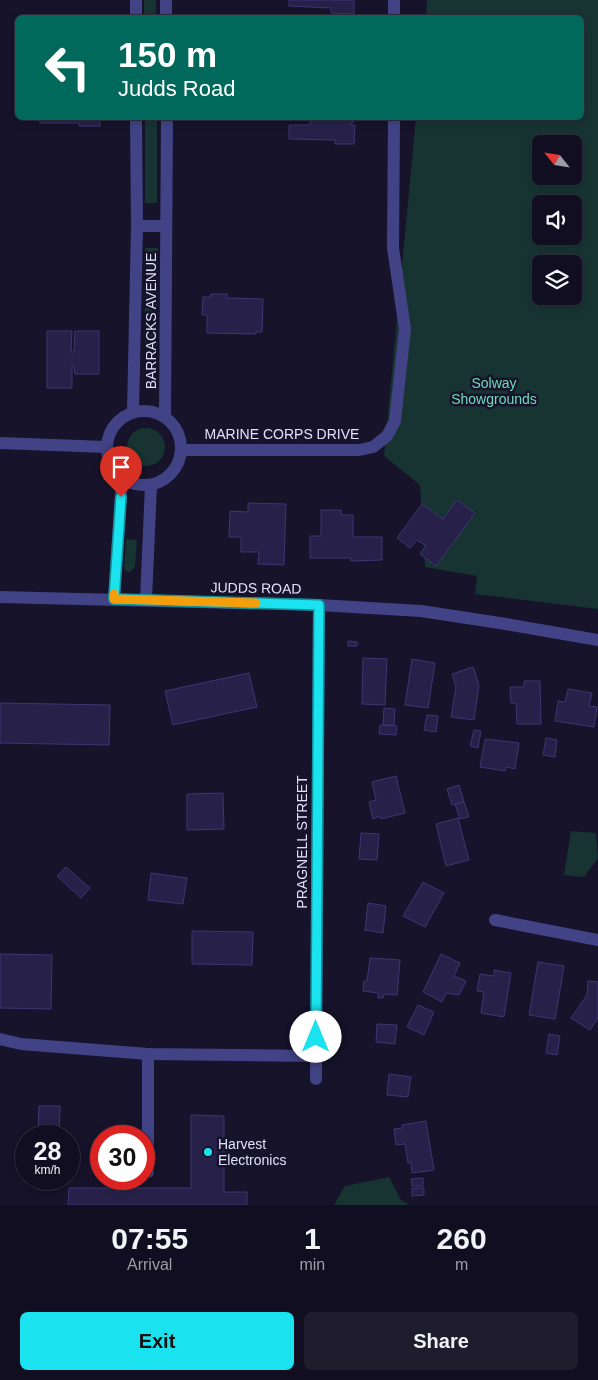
<!DOCTYPE html>
<html lang="en">
<head>
<meta charset="utf-8">
<style>
	:root { --surface:#100e20; --page:#1e1c2d; --text:#f1f3f6; --muted:#9c9ca5; --line:#302e3e; --accent:#1ae2ee }
	body { margin:0; font-family:Arial,sans-serif; background:var(--page); color:var(--text); height:100vh; display:flex; flex-direction:column; font-size:19px; white-space:nowrap }
	* { box-sizing:border-box; margin:0 }
	p { font-size:16px; color:var(--muted) }
	.icon { flex:none; width:28px; height:28px; fill:none; stroke:currentColor; stroke-width:2; stroke-linecap:round; stroke-linejoin:round }
	.map { position:relative; height:1205px; overflow:hidden }
	.panel { display:flex; flex-direction:column; background:var(--surface); flex:1 }
	.panel>* { flex:none }
	.banner { position:absolute; left:15px; top:15px; width:569px; height:105px; border-radius:8px; box-shadow:0 2px 8px #0003,0 0 0 1px var(--line); background:#00695c; color:#fff; overflow:hidden }
	.needle { width:32px; rotate:300deg }
	.fabs { position:absolute; left:532px; top:135px; display:grid; gap:10px }
	.fabs a { display:grid; place-items:center; width:50px; height:50px; border-radius:8px; background:var(--surface); box-shadow:0 2px 8px #0003,0 0 0 1px var(--line); font-size:25px }
	.speed { position:absolute; left:15px; top:1125px; display:flex; gap:10px; font-size:25px; font-weight:700; text-align:center }
	.speed>* { display:grid; place-content:center; width:65px; height:65px; border-radius:50%; background:var(--surface); box-shadow:0 2px 8px #0003,0 0 0 1px var(--line); line-height:1 }
	.speed small { font-size:12px; font-weight:400 }
	.speed .limit { border:8px solid #d22; background:#fff; color:#111 }
	.pin { position:absolute; display:grid; place-items:center; width:42px; height:42px; color:#fff; margin:-51px -21px; border-radius:50% 50% 50% 0; rotate:-45deg; box-shadow:0 0 5px #0007 }
	.pin .icon { rotate:45deg }
	.me { position:absolute; width:55px; margin:-28px; rotate:0deg; stroke-linejoin:round; filter:drop-shadow(0 0 4px #0008) }
	.turn { display:flex; align-items:center; gap:18px; height:105px; padding:0 20px; font-size:22px }
	.turn .icon { width:65px; height:65px; stroke-width:2.5 }
	.turn b { display:block; font-size:35px; line-height:42px }
	.eta { display:flex; justify-content:space-evenly; align-items:center; height:85px; text-align:center }
	.eta b { font-size:30px; font-weight:700; line-height:35px }
	.action { display:flex; gap:10px; margin-top:auto; padding:10px 20px }
	.action a { flex:1; height:58px; border-radius:8px; background:var(--accent); color:#111; font-size:20px; font-weight:700; line-height:58px; text-align:center }
	.action a+a { background:var(--page); color:var(--text) }
	.map>svg:first-child { display:block }
	.green { fill:#173432; fill-rule:evenodd }
	.building { fill:#27214a; stroke:#3e3574 }
	.lines { fill:none; stroke-linecap:round; stroke-linejoin:round }
	.minor { stroke:#424386; stroke-width:12 }
	.route-casing { stroke:#11939b; stroke-width:12 }
	.route { stroke:#1ae2ee; stroke-width:9 }
	.slow { stroke:#f59e0b; stroke-width:9 }
	.poi-dot { fill:#1ae2ee; stroke:#16132a; stroke-width:2 }
	.labels { text-anchor:middle; stroke-width:5; stroke-linejoin:round; paint-order:stroke }
	.street-label { font-size:14px; fill:#e1dffd; stroke:#16132a }
	.park-label { font-size:14px; fill:#6fd9ba; stroke:#16132a }
	.poi-label { font-size:14px; fill:#e1dffd; stroke:#16132a; text-anchor:start }
</style>
</head>
<body>
<div class="map">
<svg width="598" height="1205" viewBox="0 0 598 1205">
	<rect width="100%" height="100%" fill="#16132a"/>
	<!-- green -->
	<g class="green">
		<rect x="144" y="0" width="12" height="17"/>
		<path d="M427,0h171v609l-123,-15 2,-18 -52,-9 -5,-82 -36,-29 32,-338h165v-100l-155,-1zM541,144h33v32h-33zM541,204h33v32h-33zM541,264h33v32h-33z"/>
		<rect x="145" y="118" width="12" height="85"/>
		<polygon points="145,248 158,248 157,349 145,348"/>
		<circle cx="146" cy="447" r="19"/>
		<polygon points="126,539 137,540 135,567 130,572 126,571 124,568"/>
		<polygon points="571,831 596,833 598,858 584,877 564,875"/>
		<polygon points="389,1177 401,1200 410,1205 334,1205 345,1186"/>
	</g>
	<!-- building -->
	<g class="building">
		<polygon points="289,0 354,0 354,14 331,13 331,8 289,6"/>
		<polygon points="40,118 100,118 100,126 79,126 79,123 40,123"/>
		<polygon points="290,118 355,118 351,125 355,125 354,144 335,144 335,140 289,139 289,125 310,125 310,120 289,119"/>
		<polygon points="211,294 227,294 227,298 263,299 262,332 256,332 256,334 207,333 207,315 202,315 203,297 210,297"/>
		<polygon points="47,331 72,331 71,352 74,352 75,331 99,331 99,374 75,374 74,366 72,366 72,388 47,388"/>
		<polygon points="457,500 475,513 436,566 420,554 426,546 417,540 410,548 397,538 422,504 443,519"/>
		<polygon points="248,503 286,504 284,565 258,564 259,552 241,552 241,537 229,537 230,511 248,512"/>
		<polygon points="321,510 341,510 341,515 353,515 353,537 382,537 382,560 351,561 351,558 310,558 310,536 321,536"/>
		<polygon points="348,641 357,642 357,646 348,646"/>
		<polygon points="363,658 387,659 385,705 362,704"/>
		<polygon points="412,659 435,663 428,708 405,705"/>
		<polygon points="473,667 479,685 474,720 451,717 456,687 452,674"/>
		<polygon points="249,673 257,707 173,725 165,691"/>
		<polygon points="524,681 540,681 541,724 517,724 516,703 511,703 510,687 524,687"/>
		<polygon points="568,689 592,693 589,706 597,707 594,727 555,721 558,701 565,702"/>
		<polygon points="0,703 110,705 109,745 0,743"/>
		<polygon points="384,708 395,709 394,725 383,725"/>
		<polygon points="427,715 438,716 436,732 424,730"/>
		<polygon points="380,725 397,726 396,735 379,734"/>
		<polygon points="474,730 481,731 478,748 470,746"/>
		<polygon points="546,738 557,740 555,757 543,755"/>
		<polygon points="485,739 519,743 515,769 506,767 505,771 480,767"/>
		<polygon points="396,776 405,813 381,819 380,816 373,819 369,802 376,800 372,782"/>
		<polygon points="459,785 464,802 452,805 447,789"/>
		<polygon points="223,793 224,829 187,830 187,794"/>
		<polygon points="464,802 469,817 460,819 455,804"/>
		<polygon points="458,818 469,860 446,866 436,824"/>
		<polygon points="361,833 379,834 377,860 359,859"/>
		<polygon points="66,867 90,888 81,898 57,876"/>
		<polygon points="151,873 187,878 183,904 148,900"/>
		<polygon points="423,882 444,893 425,927 403,916"/>
		<polygon points="368,903 386,906 383,933 365,930"/>
		<polygon points="192,931 253,932 252,965 192,964"/>
		<polygon points="0,954 52,955 51,1009 0,1008"/>
		<polygon points="441,954 460,963 454,976 466,981 459,995 446,993 442,1002 423,992"/>
		<polygon points="370,958 400,960 397,995 384,994 383,998 378,998 378,993 363,991 364,981 367,981"/>
		<polygon points="538,962 564,966 555,1019 529,1015"/>
		<polygon points="494,970 511,973 504,1017 481,1013 484,992 477,991 480,974 494,976"/>
		<polygon points="588,981 598,982 598,1018 590,1030 571,1018 587,995"/>
		<polygon points="418,1005 434,1012 424,1035 407,1027"/>
		<polygon points="377,1024 397,1025 395,1044 376,1042"/>
		<polygon points="549,1034 560,1036 557,1055 546,1053"/>
		<polygon points="389,1074 411,1077 408,1097 387,1095"/>
		<polygon points="39,1106 60,1106 59,1136 38,1136"/>
		<polygon points="191,1115 224,1116 224,1192 247,1192 247,1205 68,1205 69,1188 191,1188"/>
		<polygon points="426,1121 434,1170 412,1173 411,1163 408,1163 405,1144 396,1145 394,1129 402,1128 402,1125"/>
		<polygon points="423,1178 423,1186 412,1186 411,1179"/>
		<polygon points="412,1188 424,1188 424,1195 412,1196"/>
	</g>
	<g class="lines">
		<!-- minor -->
		<g class="minor">
			<polyline points="166,0 166,18"/>
			<polyline points="136,18 136,0"/>
			<polyline points="394,18 394,0"/>
			<polyline points="137,226 166,226"/>
			<circle cx="144" cy="448" r="37"/>
			<polyline points="133,412 137,226 136,118"/>
			<polyline points="165,417 167,118"/>
			<polyline points="0,443 106,447"/>
			<polyline points="181,450 359,450 373,447 387,436 395,421 405,329 393,248 394,118"/>
			<polyline points="0,597 319,605 421,611 506,624 598,640"/>
			<polyline points="114,599 122,479"/>
			<polyline points="146,600 151,485"/>
			<polyline points="495,920 598,940"/>
			<polyline points="0,1039 21,1044 148,1054 316,1056"/>
			<polyline points="148,1054 148,1172"/>
			<polyline points="316,1079 319,605"/>
		</g>
	</g>
	<g class="lines">
		<defs>
			<polyline id="route" points="121,497 114,599 319,605 316,1037"/>
		</defs>
		<!-- route casing -->
		<use href="#route" class="route-casing"/>
		<!-- route -->
		<use href="#route" class="route"/>
		<!-- slow -->
		<polyline class="slow" points="114,594 114,599 256,603"/>
	</g>
	<!-- markers -->
	<circle class="poi-dot" cx="208" cy="1152" r="5"/>
	<g class="labels">
		<!-- street labels -->
		<g class="street-label">
			<text transform="translate(151 321) rotate(-90)" y="5">BARRACKS AVENUE</text>
			<text x="282" y="439">MARINE CORPS DRIVE</text>
			<text transform="translate(256 588) rotate(1)" y="5">JUDDS ROAD</text>
			<text transform="translate(302 842) rotate(-90)" y="5">PRAGNELL STREET</text>
		</g>
		<!-- park labels -->
		<g class="park-label">
			<text x="494" y="388">Solway<tspan x="494" dy="16">Showgrounds</tspan></text>
		</g>
		<!-- poi labels -->
		<g class="poi-label">
			<text x="218" y="1149">Harvest<tspan x="218" dy="16">Electronics</tspan></text>
		</g>
	</g>
</svg>
<div class="fabs">
<a><svg class="needle" viewBox="-14 -14 28 28"><path d="M0-13l5 13h-10z" fill="#e53935"/><path d="M0 13l5-13h-10z" fill="#9c9ca5"/></svg></a>
<a><svg class="icon" aria-label="sound" viewBox="0 0 24 24"><path d="M4 9h4l5-4v14l-5-4H4zM17 9q2 3 0 6"/></svg></a>
<a><svg class="icon" aria-label="layers" viewBox="0 0 24 24"><path d="M12 4l9 5-9 5-9-5zM3 14l9 5 9-5"/></svg></a>
</div>
<div class="speed"><div>28<small>km/h</small></div><div class="limit">30</div></div>
<div class="pin" style="left:121px;top:497px;background:#d93025"><svg class="icon" aria-label="arrive" viewBox="0 0 24 24"><path d="M6 21V4h12l-3 4 3 4H6"/></svg></div>
<svg class="me" style="left:316px;top:1037px" viewBox="-20 -20 40 40"><circle r="19" fill="#fff"/><path d="M0-13L10 11 0 6-10 11z" fill="#1ae2ee"/></svg>
<div class="banner">
<div class="turn"><svg class="icon" aria-label="left" viewBox="0 0 24 24"><path d="M17 20v-9H6M10 6l-5 5 5 5"/></svg><div><b>150 m</b>Judds Road</div></div>
</div>
</div>
<section class="panel">
<div class="eta">
<div><b>07:55</b><p>Arrival</p></div>
<div><b>1</b><p>min</p></div>
<div><b>260</b><p>m</p></div>
</div>
<div class="action"><a>Exit</a><a>Share</a></div>
</section>
</body>
</html>
